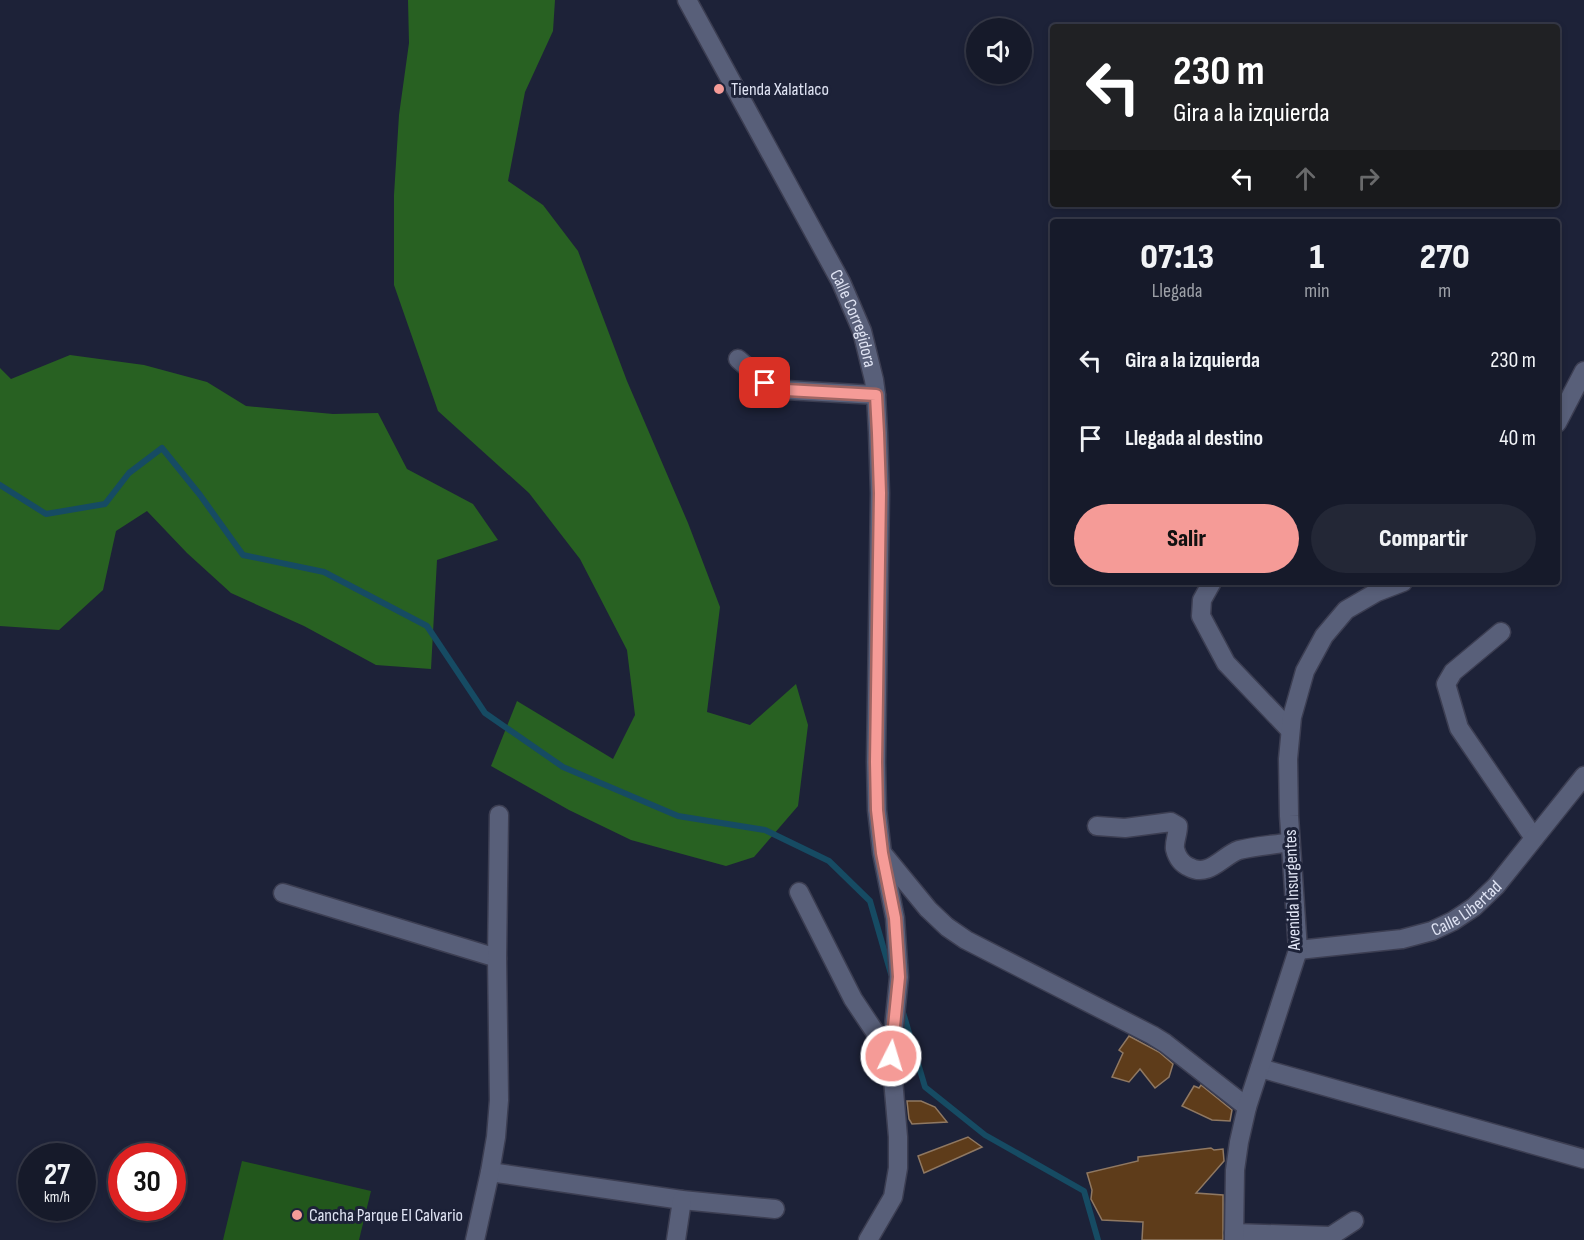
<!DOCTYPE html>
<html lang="es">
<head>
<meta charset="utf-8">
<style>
	:root { --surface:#161a2a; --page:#232736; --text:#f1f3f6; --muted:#9ea1a8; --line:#353847; --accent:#f59b97 }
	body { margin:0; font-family:"Sofia Sans Condensed",sans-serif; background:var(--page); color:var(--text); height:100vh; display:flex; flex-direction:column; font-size:22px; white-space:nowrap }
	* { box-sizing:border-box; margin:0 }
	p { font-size:20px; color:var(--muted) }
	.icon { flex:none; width:33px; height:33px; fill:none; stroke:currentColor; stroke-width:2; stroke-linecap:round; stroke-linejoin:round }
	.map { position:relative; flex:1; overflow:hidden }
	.side { position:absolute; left:1050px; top:219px; width:510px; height:366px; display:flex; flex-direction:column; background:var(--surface); border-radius:6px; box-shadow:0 3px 9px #0003,0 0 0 2px var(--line) }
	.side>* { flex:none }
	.hud { position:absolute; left:1050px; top:24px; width:510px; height:183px; border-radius:6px; box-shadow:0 3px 9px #0003,0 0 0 2px var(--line); background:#202124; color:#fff; overflow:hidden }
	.buttons { position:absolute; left:966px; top:18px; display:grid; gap:12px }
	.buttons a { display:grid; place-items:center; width:66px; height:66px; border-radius:50%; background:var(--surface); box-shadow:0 3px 9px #0003,0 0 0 2px var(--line); font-size:30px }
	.speed { position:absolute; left:18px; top:1143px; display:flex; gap:12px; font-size:30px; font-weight:700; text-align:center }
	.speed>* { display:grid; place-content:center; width:78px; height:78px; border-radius:50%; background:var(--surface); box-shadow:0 3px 9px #0003,0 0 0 2px var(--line); line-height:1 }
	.speed small { font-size:15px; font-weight:400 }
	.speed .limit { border:9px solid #d22; background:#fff; color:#111 }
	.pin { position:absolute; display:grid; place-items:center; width:51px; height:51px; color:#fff; margin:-26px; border-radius:12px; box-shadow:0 3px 9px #0006 }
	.me { position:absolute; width:66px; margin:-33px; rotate:5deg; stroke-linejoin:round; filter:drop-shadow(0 0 4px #0008) }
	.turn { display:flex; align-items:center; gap:21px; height:126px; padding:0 24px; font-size:27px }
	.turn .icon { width:78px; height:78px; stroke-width:2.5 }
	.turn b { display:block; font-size:42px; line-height:51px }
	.lanes { display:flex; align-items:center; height:57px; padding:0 24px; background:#0003; justify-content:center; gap:30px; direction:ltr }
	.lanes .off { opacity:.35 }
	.eta { display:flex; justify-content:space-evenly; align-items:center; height:102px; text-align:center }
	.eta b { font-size:36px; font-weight:800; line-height:42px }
	.primary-button { display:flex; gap:12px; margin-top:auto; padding:12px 24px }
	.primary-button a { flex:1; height:69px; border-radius:36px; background:var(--accent); color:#111; font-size:24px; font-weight:800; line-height:69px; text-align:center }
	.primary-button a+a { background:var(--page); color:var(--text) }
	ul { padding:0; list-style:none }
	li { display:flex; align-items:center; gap:18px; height:78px; padding:0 24px }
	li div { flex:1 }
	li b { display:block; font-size:22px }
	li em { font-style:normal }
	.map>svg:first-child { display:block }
	.green { fill:#22571c }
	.forest { fill:#286122 }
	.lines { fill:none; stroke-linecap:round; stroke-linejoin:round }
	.stream { stroke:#164b63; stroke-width:6 }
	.building { fill:#5e3c1a; stroke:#8f7862; stroke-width:1.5 }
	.minor-casing { stroke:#3c3e52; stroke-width:21 }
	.minor { stroke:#585f79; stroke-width:18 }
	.route-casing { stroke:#9f6562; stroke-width:15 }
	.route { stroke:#f59b97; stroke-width:10 }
	.poi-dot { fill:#f59b97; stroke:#1d2238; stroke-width:2 }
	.labels { text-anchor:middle; stroke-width:6; stroke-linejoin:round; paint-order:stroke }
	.poi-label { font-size:18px; fill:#dfe3f3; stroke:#1d2238; text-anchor:start }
	.street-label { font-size:18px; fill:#dfe3f3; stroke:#1d2238 }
</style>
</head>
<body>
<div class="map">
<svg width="1584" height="1240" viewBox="0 0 1584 1240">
	<rect width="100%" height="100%" fill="#1d2238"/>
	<!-- green -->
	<polygon class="green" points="242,1161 371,1191 359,1240 223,1240"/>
	<!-- forest -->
	<g class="forest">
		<polygon points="408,0 555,0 553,31 525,92 508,181 543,205 578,251 627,381 688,523 720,607 707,712 750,725 796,684 808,725 798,806 754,857 726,866 631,840 569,810 491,766 517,701 613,759 635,715 627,650 580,559 529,493 438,411 394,285 394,195 399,115 409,43"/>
		<polygon points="70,355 144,365 207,382 246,406 333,414 378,413 407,469 473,504 498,540 437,560 431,669 376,665 304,626 231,593 187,553 147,511 116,531 103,590 59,630 0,626 0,368 11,379"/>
	</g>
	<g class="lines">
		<!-- stream -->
		<g class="stream">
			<polyline points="0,485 46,514 105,504 129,473 162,448 200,495 243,555 324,572 427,626 485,713 563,767 678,816 765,830 829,861 870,901 891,974"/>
			<polyline points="902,1009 925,1087 985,1135 1084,1191 1098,1240"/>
		</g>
	</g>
	<!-- building -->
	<g class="building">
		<polygon points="1129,1036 1159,1052 1173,1064 1169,1077 1155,1088 1140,1069 1129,1082 1112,1077 1123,1053 1119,1050"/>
		<polygon points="1201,1085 1232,1110 1230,1121 1212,1120 1182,1106 1194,1086 1199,1088"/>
		<polygon points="907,1101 921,1101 935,1107 947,1122 912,1124 909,1119"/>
		<polygon points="968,1137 982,1147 924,1173 918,1156"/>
		<polygon points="1211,1148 1214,1150 1223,1149 1224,1161 1196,1193 1223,1195 1223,1240 1142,1240 1143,1222 1102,1220 1091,1199 1092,1190 1087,1173 1138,1161 1138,1157"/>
	</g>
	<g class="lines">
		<defs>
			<g id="minor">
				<path id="s1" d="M687,0l154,282 21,49 12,49 2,15 2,38 2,60 -4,269 1,48 5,43 13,65 4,59 -8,79 7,81v31l-5,29 -25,43"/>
				<polyline points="738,359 765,383 786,390 876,395"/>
				<polyline points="1557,423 1584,371"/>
				<polyline points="1212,582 1202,600 1201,616 1226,663 1290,730"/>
				<polyline points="1501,632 1453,672 1446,684 1459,728 1534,838"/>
				<path d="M1097,826l28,2 46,-6 7,4c0,8 -4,16 -3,23 2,8 7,15 14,18 20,11 33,-11 50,-17 16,-4 35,-5 51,-8"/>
				<polyline points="883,854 928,909 947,927 966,940 1152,1035 1165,1043 1247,1107"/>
				<polyline points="799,892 853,999 891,1056"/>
				<polyline points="283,893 497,958"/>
				<path id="s2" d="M1298,950l104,-11 30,-8 21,-10 21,-14 22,-21 88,-110"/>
				<polyline points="1260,1068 1584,1159"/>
				<polyline points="490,1172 682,1200 775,1209"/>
				<polyline points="1234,1233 1331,1236 1354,1221"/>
				<polyline points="475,1240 490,1172 496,1137 499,1100 497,958 499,815"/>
				<polyline points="676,1240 682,1200"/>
				<polyline points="1234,1240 1235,1170 1239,1142 1247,1107 1298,950 1289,816 1288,759 1292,717 1305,671 1324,636 1346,610 1377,592 1403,582"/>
			</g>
		</defs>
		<!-- minor casing -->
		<use href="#minor" class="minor-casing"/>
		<!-- minor -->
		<use href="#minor" class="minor"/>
	</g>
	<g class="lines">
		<defs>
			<polyline id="route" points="765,383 786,390 876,395 878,433 880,493 876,762 877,810 882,853 895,918 899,977 891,1056"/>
		</defs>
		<!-- route casing -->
		<use href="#route" class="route-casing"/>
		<!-- route -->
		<use href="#route" class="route"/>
	</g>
	<!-- markers -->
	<g class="poi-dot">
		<circle cx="719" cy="89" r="6"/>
		<circle cx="297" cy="1215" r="6"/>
	</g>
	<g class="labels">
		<!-- poi labels -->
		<g class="poi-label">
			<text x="731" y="95">Tienda Xalatlaco</text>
			<text x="309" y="1221">Cancha Parque El Calvario</text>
		</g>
		<!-- street labels -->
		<g class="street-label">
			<text dy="6" stroke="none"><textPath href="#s1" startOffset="360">Calle Corregidora</textPath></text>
			<text transform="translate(1292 890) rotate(-92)" y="6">Avenida Insurgentes</text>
			<text dy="6" stroke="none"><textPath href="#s2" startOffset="177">Calle Libertad</textPath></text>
		</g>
	</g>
</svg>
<div class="buttons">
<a><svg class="icon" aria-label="sound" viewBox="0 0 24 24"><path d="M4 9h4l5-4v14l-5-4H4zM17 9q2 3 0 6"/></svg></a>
</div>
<div class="speed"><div>27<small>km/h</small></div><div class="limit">30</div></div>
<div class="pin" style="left:765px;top:383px;background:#d93025"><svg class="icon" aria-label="arrive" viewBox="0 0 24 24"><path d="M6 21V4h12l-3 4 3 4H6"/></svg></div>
<svg class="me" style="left:891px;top:1056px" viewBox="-20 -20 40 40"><circle r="17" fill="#f59b97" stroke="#fff" stroke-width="3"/><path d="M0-11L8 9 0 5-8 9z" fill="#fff"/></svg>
<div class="hud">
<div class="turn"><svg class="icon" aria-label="left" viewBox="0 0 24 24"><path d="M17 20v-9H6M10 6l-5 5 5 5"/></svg><div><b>230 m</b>Gira a la izquierda</div></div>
<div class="lanes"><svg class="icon" aria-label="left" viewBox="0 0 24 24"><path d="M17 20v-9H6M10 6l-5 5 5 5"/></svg><svg class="icon off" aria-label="ahead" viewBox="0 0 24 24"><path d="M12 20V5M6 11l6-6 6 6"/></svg><svg class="icon off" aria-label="right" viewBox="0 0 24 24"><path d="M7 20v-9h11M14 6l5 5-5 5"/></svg></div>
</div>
<section class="side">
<div class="eta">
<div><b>07:13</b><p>Llegada</p></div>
<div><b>1</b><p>min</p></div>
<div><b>270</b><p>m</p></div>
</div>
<ul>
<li><svg class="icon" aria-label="left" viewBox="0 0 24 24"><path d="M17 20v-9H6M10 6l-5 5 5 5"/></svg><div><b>Gira a la izquierda</b></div><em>230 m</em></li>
<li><svg class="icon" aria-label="arrive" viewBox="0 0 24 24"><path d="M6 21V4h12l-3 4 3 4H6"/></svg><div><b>Llegada al destino</b></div><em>40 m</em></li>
</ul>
<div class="primary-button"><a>Salir</a><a>Compartir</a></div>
</section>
</div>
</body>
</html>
